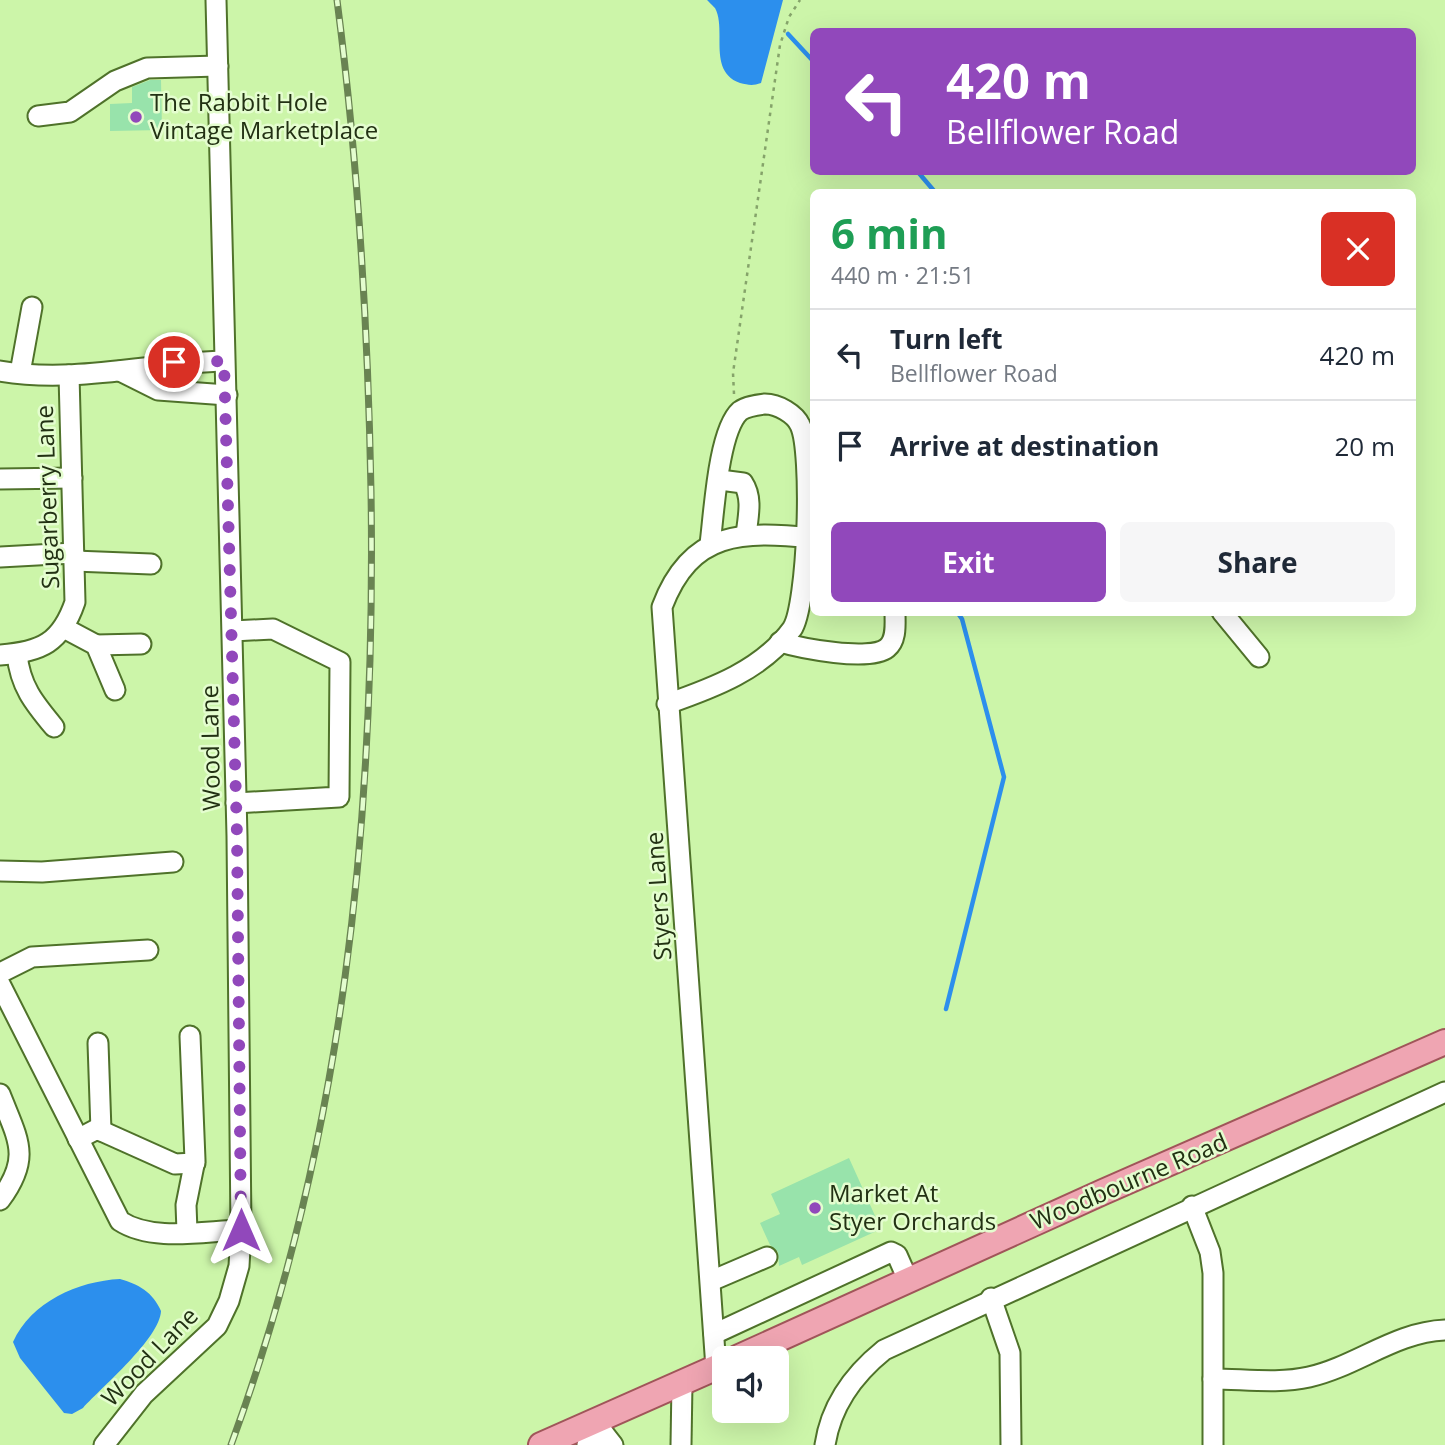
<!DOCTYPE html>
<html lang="en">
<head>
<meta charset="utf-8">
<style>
	:root { --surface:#fff; --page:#f6f6f7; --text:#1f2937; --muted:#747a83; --line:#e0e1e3; --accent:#9148bb }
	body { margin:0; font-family:"Open Sans",sans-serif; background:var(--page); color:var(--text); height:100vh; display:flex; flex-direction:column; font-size:26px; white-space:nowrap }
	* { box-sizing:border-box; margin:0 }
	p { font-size:23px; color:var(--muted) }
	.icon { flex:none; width:38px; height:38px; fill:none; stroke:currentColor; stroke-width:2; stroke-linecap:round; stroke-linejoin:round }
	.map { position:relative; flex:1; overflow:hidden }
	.sheet { position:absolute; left:810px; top:189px; width:606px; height:427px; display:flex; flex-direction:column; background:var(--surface); border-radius:10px; box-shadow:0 7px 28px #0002 }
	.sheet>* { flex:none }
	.guide { position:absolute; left:810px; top:28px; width:606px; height:147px; border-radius:10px; box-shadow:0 7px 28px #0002; background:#9148bb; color:#fff; overflow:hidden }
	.tools { position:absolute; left:712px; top:1346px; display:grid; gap:14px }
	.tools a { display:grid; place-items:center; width:77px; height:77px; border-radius:10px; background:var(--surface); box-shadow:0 7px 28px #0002; font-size:35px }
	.pin { position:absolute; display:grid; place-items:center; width:60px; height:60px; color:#fff; margin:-30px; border:4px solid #fff; border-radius:50%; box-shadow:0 2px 7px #0007 }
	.me { position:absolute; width:77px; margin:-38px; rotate:0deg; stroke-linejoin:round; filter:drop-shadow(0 0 5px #0008) }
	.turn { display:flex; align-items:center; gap:24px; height:147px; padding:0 21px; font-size:32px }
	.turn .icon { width:91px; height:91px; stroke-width:2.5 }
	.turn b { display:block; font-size:49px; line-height:60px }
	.round { display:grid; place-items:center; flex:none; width:74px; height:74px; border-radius:10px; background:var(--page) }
	.headline { display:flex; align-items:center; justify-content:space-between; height:119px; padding:0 21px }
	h1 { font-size:42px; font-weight:700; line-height:52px; color:#1e9e55 }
	.button { display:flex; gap:14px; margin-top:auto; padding:14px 21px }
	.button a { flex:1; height:80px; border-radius:10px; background:var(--accent); color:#fff; font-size:28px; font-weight:700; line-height:80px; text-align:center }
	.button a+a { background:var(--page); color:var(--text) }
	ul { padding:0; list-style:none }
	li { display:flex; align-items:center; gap:21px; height:91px; padding:0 21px; border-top:2px solid var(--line) }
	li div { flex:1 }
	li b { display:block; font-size:26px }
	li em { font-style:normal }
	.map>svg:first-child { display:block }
	.water { fill:#2c8fed }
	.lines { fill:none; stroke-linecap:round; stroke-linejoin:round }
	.stream { stroke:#2c8fed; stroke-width:4.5 }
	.building { fill:#98e3ab }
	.minor-casing { stroke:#4f722a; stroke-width:23 }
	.major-casing { stroke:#a05559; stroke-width:28 }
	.path { stroke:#85a36a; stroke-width:2.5; stroke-dasharray:3.5 5; stroke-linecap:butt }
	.minor { stroke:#fff; stroke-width:19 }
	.major { stroke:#efa5b2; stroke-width:24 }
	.rail-casing { stroke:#698352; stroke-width:7 }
	.rail { stroke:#e4fdcf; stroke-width:4.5; stroke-dasharray:13; stroke-linecap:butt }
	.route { stroke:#9148bb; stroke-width:12; stroke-dasharray:0 21.6 }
	.poi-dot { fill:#9148bb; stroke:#e4fdcf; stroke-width:2.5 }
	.labels { text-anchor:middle; stroke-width:5; stroke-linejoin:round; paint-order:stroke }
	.poi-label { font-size:24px; fill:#223113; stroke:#e4fdcf; text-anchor:start }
	.street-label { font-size:24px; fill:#223113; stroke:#e4fdcf }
</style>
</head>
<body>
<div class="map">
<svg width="1445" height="1445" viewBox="0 0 1445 1445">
	<rect width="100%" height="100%" fill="#ccf5a9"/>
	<!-- water -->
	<g class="water">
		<path d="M707,0h76l-22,83c-8,3 -13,2 -21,0 -33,-12 -13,-53 -25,-75 -1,-1 -7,-7 -8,-8z"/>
		<path d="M120,1279c18,5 33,13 41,32 -1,27 -58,75 -78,97l-11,6 -8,-1 -44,-55 -7,-16c18,-40 65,-61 107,-63z"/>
	</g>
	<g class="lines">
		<!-- stream -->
		<g class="stream">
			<polyline points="788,34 814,62"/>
			<polyline points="918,172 935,192"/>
			<polyline points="946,1009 1004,777 962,619 957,612"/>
		</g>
	</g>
	<!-- building -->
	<g class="building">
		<polygon points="150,80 161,80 162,130 110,131 110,104 132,103 132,87"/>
		<polygon points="849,1158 881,1229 802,1265 799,1257 779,1266 778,1252 770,1245 760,1223 780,1214 771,1194"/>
	</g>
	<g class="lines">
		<defs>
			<g id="minor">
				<polyline points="38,116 70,112 115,81 147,68 218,66"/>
				<path d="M0,371c74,13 150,-8 224,-10"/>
				<polyline points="120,371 158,390 227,395"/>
				<polyline points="20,373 32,307"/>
				<polyline points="0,479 72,478"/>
				<path d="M720,480l23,3c10,15 5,34 3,52"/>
				<polyline points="0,557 74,553"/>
				<polyline points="74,561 151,564"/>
				<polyline points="1222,612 1259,657"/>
				<polyline points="64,628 96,645 115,690"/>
				<polyline points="233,631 273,629 340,662 339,797 236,803"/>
				<path d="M780,642c20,6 90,20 107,6 10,-8 8,-24 8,-36"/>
				<polyline points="96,645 141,644"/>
				<path d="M17,654c3,32 17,49 37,73"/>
				<path d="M0,655c41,-3 61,-12 75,-53l-6,-227"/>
				<path d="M667,704c46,-16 95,-34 125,-75 16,-23 21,-178 8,-204 -5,-11 -22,-21 -35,-21 -8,1 -18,2 -25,7 -22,20 -26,103 -30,133"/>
				<polyline points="0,871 42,872 173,862"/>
				<polyline points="0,973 32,957 148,950"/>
				<path d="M0,984l120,237c32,21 84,10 121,9"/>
				<polyline points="98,1043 101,1131"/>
				<path d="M0,1094c18,46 32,63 0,106"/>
				<polyline points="78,1139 97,1129 175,1164 195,1163"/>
				<polyline points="1192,1206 1210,1252 1213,1273 1213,1445"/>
				<polyline points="187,1231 186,1205 195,1160 190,1036"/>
				<polyline points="711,1281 767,1257"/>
				<polyline points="991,1298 1010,1353 1011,1445"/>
				<polyline points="714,1334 891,1252 897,1255 908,1280"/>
				<path d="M716,1368l-54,-761c29,-77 80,-76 152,-69"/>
				<path d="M1213,1379c30,0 66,5 96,-2 48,-11 86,-45 136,-47"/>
				<polyline points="595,1422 613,1445"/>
				<polyline points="104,1445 144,1394 217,1326 229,1301 239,1266 241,1230 237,836 216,0"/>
				<polyline points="587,1445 603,1432"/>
				<polyline points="681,1445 682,1383"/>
				<path d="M825,1445c6,-40 28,-70 59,-95l561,-258"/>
			</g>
			<g id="major">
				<polyline points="737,1358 1103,1192 1445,1042"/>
				<polyline points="541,1445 724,1364"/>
			</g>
		</defs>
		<!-- minor casing -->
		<use href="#minor" class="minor-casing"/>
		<!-- major casing -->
		<use href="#major" class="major-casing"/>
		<!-- path -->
		<polyline class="path" points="734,394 733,373 780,45 789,17 800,0"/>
		<!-- minor -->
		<use href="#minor" class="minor"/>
		<!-- major -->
		<use href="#major" class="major"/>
		<defs>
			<path id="rail" d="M231,1445c113,-306 145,-629 140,-954 -3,-164 -13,-329 -34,-491"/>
		</defs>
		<!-- rail casing -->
		<use href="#rail" class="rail-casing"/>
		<!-- rail -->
		<use href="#rail" class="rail"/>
	</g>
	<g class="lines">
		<!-- route -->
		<polyline class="route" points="174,362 224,361 237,836 241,1230"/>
	</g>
	<!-- markers -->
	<g class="poi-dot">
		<circle cx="136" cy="117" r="7"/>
		<circle cx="815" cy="1208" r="7"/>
	</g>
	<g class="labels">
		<!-- poi labels -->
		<g class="poi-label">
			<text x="150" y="111">The Rabbit Hole<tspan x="150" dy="28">Vintage Marketplace</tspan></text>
			<text x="829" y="1202">Market At<tspan x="829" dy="28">Styer Orchards</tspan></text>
		</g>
		<!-- street labels -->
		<g class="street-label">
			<text transform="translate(48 497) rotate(-92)" y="8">Sugarberry Lane</text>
			<text transform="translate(211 748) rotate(-91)" y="8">Wood Lane</text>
			<text transform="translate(659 896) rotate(-94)" y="8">Styers Lane</text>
			<text transform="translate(1129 1182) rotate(-23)" y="8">Woodbourne Road</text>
			<text transform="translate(150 1357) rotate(-46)" y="8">Wood Lane</text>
		</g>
	</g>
</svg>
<div class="tools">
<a><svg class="icon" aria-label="sound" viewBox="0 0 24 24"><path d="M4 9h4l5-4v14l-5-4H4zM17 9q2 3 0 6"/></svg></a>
</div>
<div class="pin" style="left:174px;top:362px;background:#d93025"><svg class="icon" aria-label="arrive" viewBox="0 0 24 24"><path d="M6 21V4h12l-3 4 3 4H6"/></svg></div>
<svg class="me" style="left:241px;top:1230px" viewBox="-20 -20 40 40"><path d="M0-17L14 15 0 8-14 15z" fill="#9148bb" stroke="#fff" stroke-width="4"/></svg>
<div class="guide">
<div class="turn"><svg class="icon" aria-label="left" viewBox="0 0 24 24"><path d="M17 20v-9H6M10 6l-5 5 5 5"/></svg><div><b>420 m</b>Bellflower Road</div></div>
</div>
<section class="sheet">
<div class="headline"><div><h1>6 min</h1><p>440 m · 21:51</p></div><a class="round" style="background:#d93025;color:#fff"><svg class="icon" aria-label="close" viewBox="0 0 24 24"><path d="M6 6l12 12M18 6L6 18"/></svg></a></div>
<ul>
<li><svg class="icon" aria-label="left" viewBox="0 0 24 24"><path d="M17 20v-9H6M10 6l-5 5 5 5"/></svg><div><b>Turn left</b><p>Bellflower Road</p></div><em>420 m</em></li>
<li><svg class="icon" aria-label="arrive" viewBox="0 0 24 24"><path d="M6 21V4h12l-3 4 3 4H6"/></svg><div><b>Arrive at destination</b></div><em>20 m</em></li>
</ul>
<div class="button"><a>Exit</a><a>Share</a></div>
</section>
</div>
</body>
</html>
